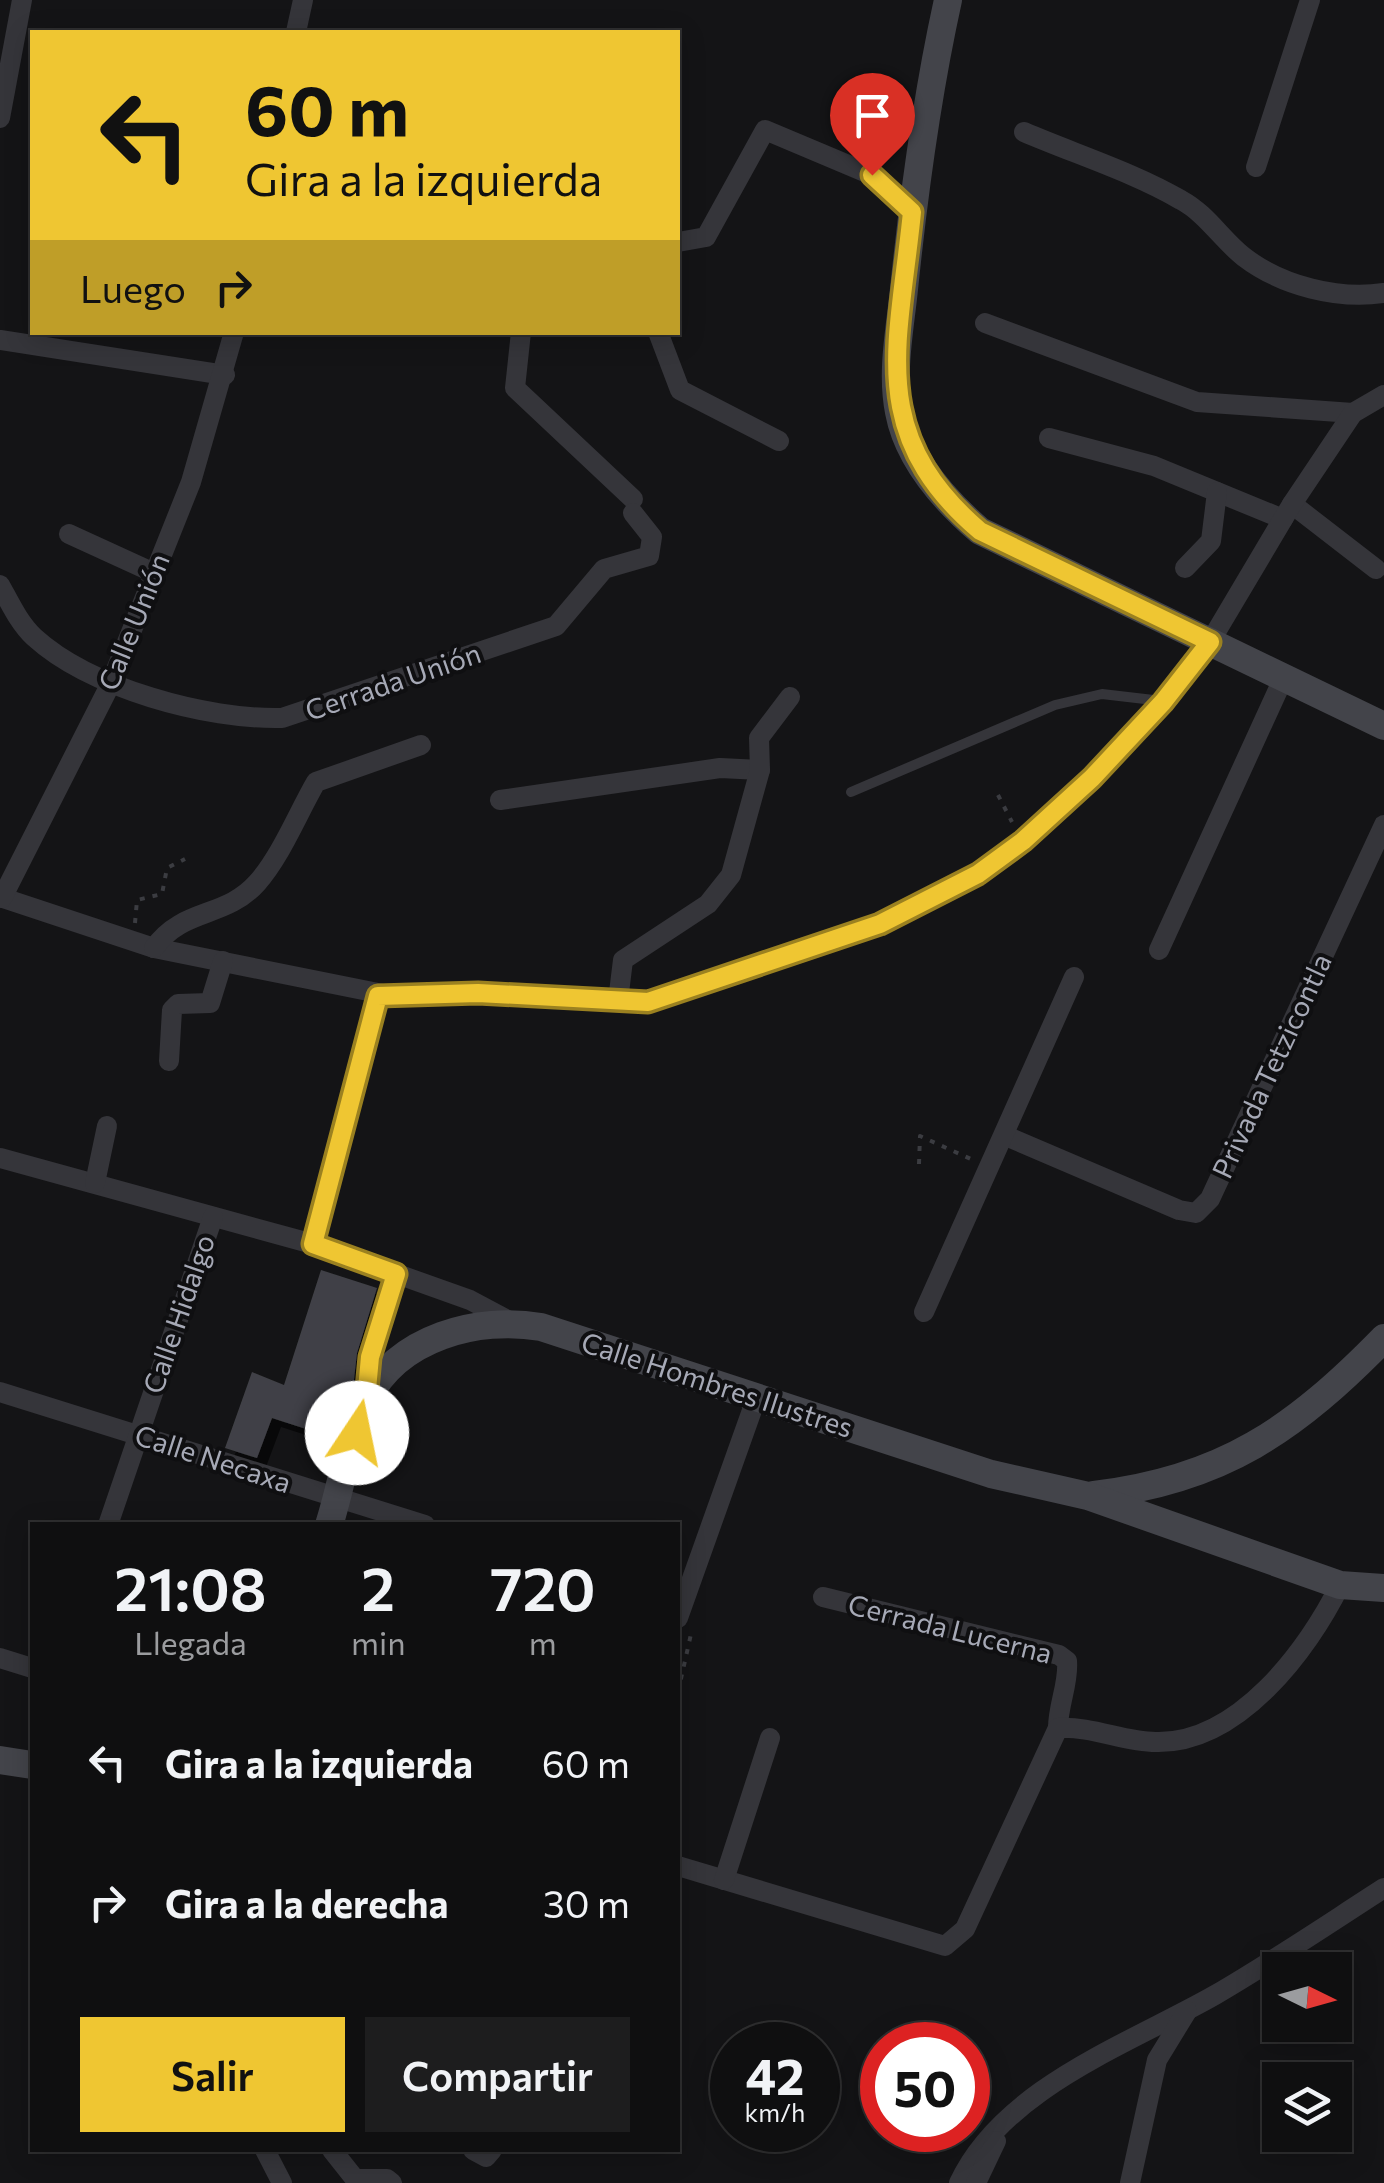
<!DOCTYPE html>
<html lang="es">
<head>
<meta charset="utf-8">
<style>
	:root { --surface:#0f0f10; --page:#1d1d1e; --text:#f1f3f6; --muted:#9b9c9f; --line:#2f2f30; --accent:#efc632 }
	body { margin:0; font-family:Commissioner,sans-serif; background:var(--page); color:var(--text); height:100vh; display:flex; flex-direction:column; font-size:38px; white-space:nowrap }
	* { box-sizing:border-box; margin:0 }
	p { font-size:32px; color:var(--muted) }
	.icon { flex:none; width:55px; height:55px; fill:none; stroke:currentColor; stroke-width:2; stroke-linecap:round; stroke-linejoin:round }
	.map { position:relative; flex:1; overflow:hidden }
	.side { position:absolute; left:30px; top:1522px; width:650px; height:630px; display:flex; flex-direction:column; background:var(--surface); border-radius:0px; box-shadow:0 5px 25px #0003,0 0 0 2px var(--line) }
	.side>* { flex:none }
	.hud { position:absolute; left:30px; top:30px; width:650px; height:305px; border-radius:0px; box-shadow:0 5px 25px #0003,0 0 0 2px var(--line); background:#efc632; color:#111; overflow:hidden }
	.needle { width:65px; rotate:95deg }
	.controls { position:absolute; left:1262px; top:1952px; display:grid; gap:20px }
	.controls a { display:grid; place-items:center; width:90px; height:90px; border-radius:0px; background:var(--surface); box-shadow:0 5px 25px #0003,0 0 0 2px var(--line); font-size:50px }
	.speed { position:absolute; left:710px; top:2022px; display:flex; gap:20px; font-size:50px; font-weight:700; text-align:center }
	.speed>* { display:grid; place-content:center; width:130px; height:130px; border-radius:50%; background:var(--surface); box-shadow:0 5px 25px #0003,0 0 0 2px var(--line); line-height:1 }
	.speed small { font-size:25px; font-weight:400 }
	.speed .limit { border:15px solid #d22; background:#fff; color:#111 }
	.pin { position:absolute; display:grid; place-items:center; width:85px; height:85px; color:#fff; margin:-102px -42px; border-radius:50% 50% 50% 0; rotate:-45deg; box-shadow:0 0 10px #0007 }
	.pin .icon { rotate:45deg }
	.me { position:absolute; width:110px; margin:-55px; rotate:11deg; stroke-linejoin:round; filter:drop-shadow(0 0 8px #0008) }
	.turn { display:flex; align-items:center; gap:35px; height:210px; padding:0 50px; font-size:45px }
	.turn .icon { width:130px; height:130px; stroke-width:2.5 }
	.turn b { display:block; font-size:70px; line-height:85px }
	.then { display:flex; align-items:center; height:95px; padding:0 50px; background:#0003; gap:20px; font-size:38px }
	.eta { display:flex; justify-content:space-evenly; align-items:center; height:170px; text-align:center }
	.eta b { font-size:60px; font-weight:600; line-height:70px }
	.action { display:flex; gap:20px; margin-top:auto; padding:20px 50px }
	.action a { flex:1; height:115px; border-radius:0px; background:var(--accent); color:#111; font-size:40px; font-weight:600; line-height:115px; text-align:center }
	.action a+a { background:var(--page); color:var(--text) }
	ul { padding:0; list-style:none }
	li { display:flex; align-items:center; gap:30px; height:140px; padding:0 50px }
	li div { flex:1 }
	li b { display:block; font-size:38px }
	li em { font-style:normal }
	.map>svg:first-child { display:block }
	.building { fill:#404146; filter:url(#shadow) }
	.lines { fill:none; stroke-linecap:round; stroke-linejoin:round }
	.path { stroke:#3b3c41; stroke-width:4; stroke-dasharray:5 8; stroke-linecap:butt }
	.lane { stroke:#35353a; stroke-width:10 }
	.street { stroke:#35353a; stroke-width:20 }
	.secondary { stroke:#43444a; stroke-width:28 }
	.route-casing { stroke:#9b8120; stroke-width:25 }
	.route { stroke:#efc632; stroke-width:18 }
	.labels { text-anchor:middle; stroke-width:8; stroke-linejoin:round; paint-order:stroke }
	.street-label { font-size:28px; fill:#a6a9b6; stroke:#0f0f11 }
</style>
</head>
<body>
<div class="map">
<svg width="1384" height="2183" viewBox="0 0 1384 2183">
	<defs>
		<filter id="shadow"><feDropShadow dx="9" dy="9" stdDeviation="0" flood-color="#0009"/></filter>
	</defs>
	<rect width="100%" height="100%" fill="#141416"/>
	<!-- building -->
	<polygon class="building" points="321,1270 377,1288 357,1353 353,1388 334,1438 272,1418 257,1458 225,1448 252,1372 284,1385"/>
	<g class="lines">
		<!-- path -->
		<g class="path">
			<polyline points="998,795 1012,822"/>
			<polyline points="135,923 137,900 162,894 167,868 185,859"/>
			<polyline points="919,1164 920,1136 973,1160"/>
			<polyline points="678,1692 691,1634"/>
		</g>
		<!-- lane -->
		<polyline class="lane" points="851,792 1055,705 1102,694 1162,701"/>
		<!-- street -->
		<g class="street">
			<polyline points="296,32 303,0"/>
			<polyline points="0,118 22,0"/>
			<path d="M1024,132c51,22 109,40 157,68 26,14 41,40 63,57 38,29 94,43 140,36"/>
			<polyline points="1256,167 1310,0"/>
			<polyline points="678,242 706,237 765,130 872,175 912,211"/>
			<polyline points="985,323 1197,402 1353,413"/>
			<polyline points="521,332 515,388 633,499"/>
			<polyline points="658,332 680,390 779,441"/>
			<polyline points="0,340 225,375"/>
			<polyline points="1049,438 1154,466 1283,519"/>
			<polyline points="1292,504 1376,569"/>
			<polyline points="69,534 152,572"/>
			<polyline points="1185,568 1211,541 1217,492"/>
			<path d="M0,585c10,18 19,38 34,52 56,51 173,83 248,81l274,-92 48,-57 45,-13 3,-19 -19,-24"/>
			<polyline points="500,800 720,768 760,770"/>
			<polyline points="0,897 154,948 398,997 478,993 648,1002 880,923 978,874 1023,841 1092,778 1163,701 1210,642 1292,504 1353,413 1384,395"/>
			<polyline points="2,898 110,685 191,482 234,332"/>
			<path d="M154,948c29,-41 71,-29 103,-65 24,-27 41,-70 59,-101l105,-37"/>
			<polyline points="1159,950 1283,679"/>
			<polyline points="618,1001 623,960 708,904 731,875 760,770 759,738 790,697"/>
			<polyline points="169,1061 172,1010 178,1004 210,1003 223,961"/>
			<polyline points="1006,1136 1179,1210 1196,1213 1210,1199 1384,825"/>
			<polyline points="0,1158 313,1244 470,1300 511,1322"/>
			<polyline points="95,1183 107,1126"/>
			<polyline points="313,1244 377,996"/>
			<polyline points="924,1312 1074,977"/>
			<polyline points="0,1392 425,1525"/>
			<polyline points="366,1397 370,1357 396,1274"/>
			<polyline points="108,1525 213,1217"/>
			<path d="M823,1597l236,58 8,6c2,22 -9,44 -9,67"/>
			<polyline points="678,1618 756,1399"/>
			<polyline points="0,1658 32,1668"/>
			<path d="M678,1866l267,80 20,-17 93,-201c35,-2 65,14 98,14 82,2 152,-92 184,-157"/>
			<polyline points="724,1880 770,1738"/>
			<polyline points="265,2150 282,2183"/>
			<polyline points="332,2150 355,2179 387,2179 392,2183"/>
			<polyline points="473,2150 486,2157 492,2150"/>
			<path d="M959,2183c44,-95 170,-139 256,-188 57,-33 113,-71 169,-107"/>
			<polyline points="976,2183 996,2141"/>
			<polyline points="1130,2183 1157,2060 1187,2011"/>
		</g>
		<!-- secondary -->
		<g class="secondary">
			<path d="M948,0c-21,95 -34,192 -44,289 -4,40 -13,83 -5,123 9,48 45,88 81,119l404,195"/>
			<path d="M1094,1495c129,-15 201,-66 290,-157"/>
			<path d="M329,1525c13,-40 19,-88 38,-126 31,-62 111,-83 174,-72l450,147 97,22 252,89 44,3"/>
			<polyline points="0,1760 32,1765"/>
		</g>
	</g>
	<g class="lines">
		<defs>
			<path id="route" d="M357,1433l9,-33 4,-43 26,-83 -83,-30 65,-248 100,-3 170,9 232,-78 98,-50 45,-33 69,-63 71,-76 47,-60 -230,-111c-115,-98 -81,-187 -68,-319l-40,-37"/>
		</defs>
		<!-- route casing -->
		<use href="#route" class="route-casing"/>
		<!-- route -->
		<use href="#route" class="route"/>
	</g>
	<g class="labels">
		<!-- street labels -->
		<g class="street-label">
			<text transform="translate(134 622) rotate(-68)" y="10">Calle Unión</text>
			<text transform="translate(393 682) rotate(-19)" y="10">Cerrada Unión</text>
			<text transform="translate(1272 1066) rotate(-65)" y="10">Privada Tetzicontla</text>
			<text transform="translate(179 1314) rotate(-71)" y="10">Calle Hidalgo</text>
			<text transform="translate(717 1385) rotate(18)" y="10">Calle Hombres Ilustres</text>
			<text transform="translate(213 1459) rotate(18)" y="10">Calle Necaxa</text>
			<text transform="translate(950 1629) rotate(14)" y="10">Cerrada Lucerna</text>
		</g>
	</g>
</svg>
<div class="controls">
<a><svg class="needle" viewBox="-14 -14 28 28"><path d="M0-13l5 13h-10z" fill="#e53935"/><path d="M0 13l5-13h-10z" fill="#9b9c9f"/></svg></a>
<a><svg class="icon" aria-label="layers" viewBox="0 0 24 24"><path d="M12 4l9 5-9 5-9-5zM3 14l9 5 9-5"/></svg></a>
</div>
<div class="speed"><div>42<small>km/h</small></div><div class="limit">50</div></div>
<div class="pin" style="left:872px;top:175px;background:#d93025"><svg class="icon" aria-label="arrive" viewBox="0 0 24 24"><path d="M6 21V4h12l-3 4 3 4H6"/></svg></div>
<svg class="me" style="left:357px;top:1433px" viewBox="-20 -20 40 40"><circle r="19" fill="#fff"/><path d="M0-13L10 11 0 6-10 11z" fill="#efc632"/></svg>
<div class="hud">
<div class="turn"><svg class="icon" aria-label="left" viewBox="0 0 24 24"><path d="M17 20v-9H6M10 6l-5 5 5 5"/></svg><div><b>60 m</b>Gira a la izquierda</div></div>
<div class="then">Luego<svg class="icon" aria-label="right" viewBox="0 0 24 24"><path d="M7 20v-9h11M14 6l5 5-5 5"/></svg></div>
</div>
<section class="side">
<div class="eta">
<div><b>21:08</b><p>Llegada</p></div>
<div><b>2</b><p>min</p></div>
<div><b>720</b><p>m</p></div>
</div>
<ul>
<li><svg class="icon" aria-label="left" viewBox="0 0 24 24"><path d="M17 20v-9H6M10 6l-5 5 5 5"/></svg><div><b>Gira a la izquierda</b></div><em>60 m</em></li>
<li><svg class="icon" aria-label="right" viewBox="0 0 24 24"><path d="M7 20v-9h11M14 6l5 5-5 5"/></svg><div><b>Gira a la derecha</b></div><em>30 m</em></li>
</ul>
<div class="action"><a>Salir</a><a>Compartir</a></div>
</section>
</div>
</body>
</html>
